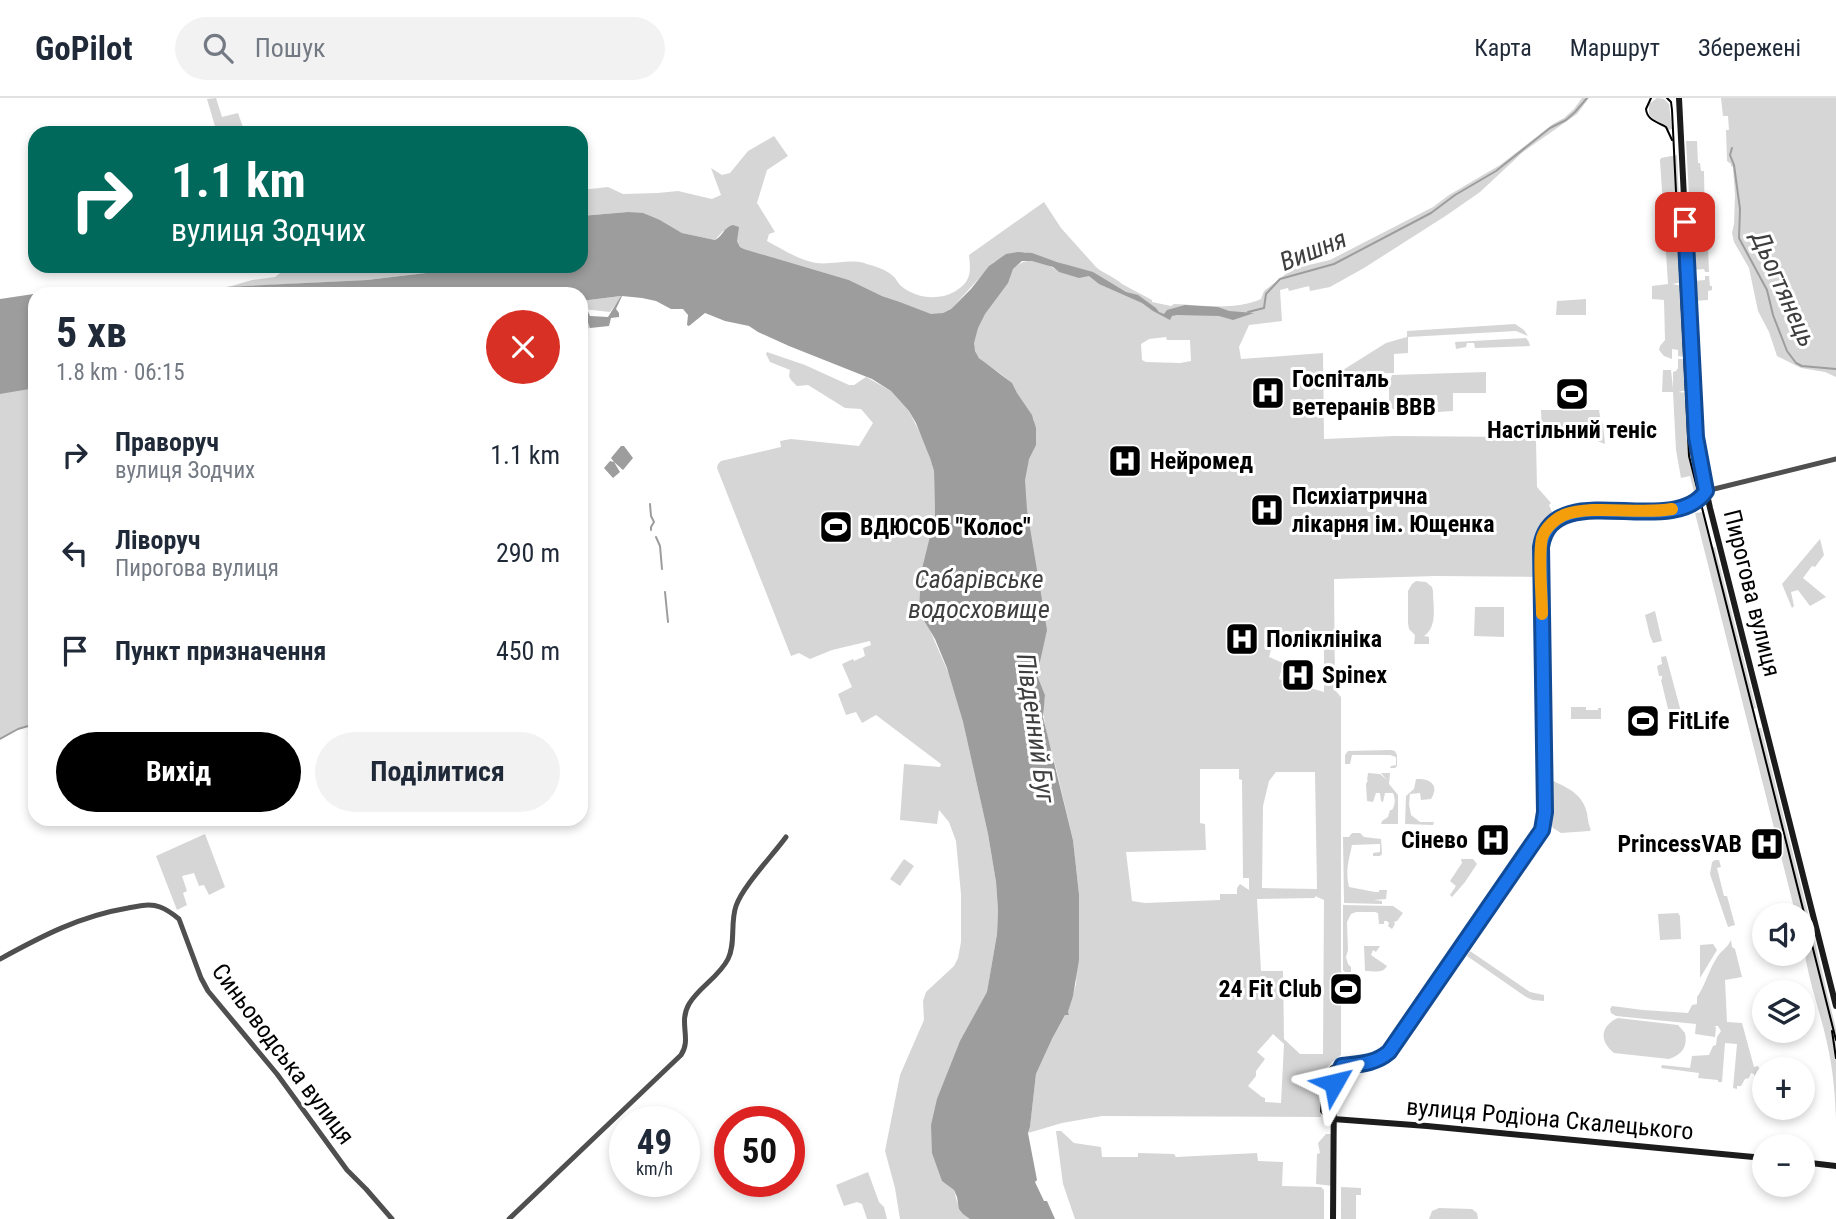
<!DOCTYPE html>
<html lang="uk">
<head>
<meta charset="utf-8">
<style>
	:root { --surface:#fff; --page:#f2f2f3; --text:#1f2937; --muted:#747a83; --line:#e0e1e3; --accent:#000 }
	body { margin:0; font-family:"Roboto Condensed",sans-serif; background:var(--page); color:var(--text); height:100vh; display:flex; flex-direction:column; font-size:26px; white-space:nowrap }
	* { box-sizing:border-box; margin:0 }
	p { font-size:23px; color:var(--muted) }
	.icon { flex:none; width:38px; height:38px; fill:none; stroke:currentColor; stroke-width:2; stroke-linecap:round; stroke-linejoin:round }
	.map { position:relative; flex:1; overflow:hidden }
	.side { position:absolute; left:28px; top:189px; width:560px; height:539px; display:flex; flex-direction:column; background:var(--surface); border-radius:21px; box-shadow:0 4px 10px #0003 }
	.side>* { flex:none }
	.top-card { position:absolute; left:28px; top:28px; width:560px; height:147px; border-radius:21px; box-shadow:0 4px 10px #0003; background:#00695c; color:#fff; overflow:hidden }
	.buttons { position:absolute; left:1752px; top:805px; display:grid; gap:14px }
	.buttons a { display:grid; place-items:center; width:63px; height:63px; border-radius:50%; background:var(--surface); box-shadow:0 4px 10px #0003; font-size:35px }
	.speed { position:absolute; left:609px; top:1008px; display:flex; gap:14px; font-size:35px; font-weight:700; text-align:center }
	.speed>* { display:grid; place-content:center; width:91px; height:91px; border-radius:50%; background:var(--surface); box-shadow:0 4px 10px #0003; line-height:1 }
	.speed small { font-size:18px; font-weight:400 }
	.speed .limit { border:10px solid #d22; background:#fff; color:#111 }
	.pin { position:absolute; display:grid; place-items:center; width:60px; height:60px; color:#fff; margin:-30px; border-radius:14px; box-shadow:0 4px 10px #0006 }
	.me { position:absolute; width:77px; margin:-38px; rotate:53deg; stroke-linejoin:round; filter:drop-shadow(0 0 5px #0008) }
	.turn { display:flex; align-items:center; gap:24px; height:147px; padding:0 28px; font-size:32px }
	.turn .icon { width:91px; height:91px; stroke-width:2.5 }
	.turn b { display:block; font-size:49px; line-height:60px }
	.round { display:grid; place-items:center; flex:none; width:74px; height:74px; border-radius:37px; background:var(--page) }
	.head { display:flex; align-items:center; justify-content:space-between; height:119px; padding:0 28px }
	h1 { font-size:42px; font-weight:700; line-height:52px }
	.cta { display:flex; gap:14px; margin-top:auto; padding:14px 28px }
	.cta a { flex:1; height:80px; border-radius:42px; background:var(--accent); color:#fff; font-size:28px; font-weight:700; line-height:80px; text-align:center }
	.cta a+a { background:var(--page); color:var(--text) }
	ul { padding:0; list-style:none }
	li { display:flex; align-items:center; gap:21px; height:98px; padding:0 28px }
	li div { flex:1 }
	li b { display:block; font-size:26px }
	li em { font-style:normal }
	header { display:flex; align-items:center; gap:42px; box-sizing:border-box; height:98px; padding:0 35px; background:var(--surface); border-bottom:2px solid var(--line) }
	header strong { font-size:33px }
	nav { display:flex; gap:38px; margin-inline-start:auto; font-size:24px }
	.search { width:490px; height:63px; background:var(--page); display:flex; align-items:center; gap:18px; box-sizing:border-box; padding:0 24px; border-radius:38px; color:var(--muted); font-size:26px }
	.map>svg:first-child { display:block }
	.green { fill:#d6d6d6; fill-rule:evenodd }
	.water { fill:#9d9d9d }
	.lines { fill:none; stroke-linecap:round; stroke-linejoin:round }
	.stream { stroke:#9d9d9d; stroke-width:2 }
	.tertiary { stroke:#4f4f4f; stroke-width:5 }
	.secondary { stroke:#1c1c1c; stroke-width:6 }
	.tram { stroke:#000; stroke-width:2 }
	.route-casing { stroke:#114b97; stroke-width:18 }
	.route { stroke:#1a73e8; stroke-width:12 }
	.slow { stroke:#f59e0b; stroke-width:12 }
	.labels { text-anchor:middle; stroke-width:6; stroke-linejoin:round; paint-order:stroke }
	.poi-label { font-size:24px; font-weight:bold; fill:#000; stroke:#fff; text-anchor:start }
	.street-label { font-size:24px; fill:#000; stroke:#fff }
	.water-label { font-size:26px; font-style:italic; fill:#3e3e3e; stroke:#fff }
</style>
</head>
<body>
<header>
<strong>GoPilot</strong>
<div class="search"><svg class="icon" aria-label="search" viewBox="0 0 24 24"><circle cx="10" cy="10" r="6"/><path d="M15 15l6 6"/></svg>Пошук</div>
<nav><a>Карта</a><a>Маршрут</a><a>Збережені</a></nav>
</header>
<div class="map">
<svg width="1836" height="1121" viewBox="0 0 1836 1121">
	<rect width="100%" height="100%" fill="#fff"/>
	<!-- green -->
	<g class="green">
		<polygon points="216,0 222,19 238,15 245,35 217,35 207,1"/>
		<path d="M1582,0h7l-12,16 -54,38 -43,40 -33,23 -83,53 -34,19 -20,4 -1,-5 -20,5 -1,-3 -8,2 2,31 -33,4 -10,22 2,12 82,-6 1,86 71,-3 122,1 19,4 1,46 14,16 -2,2 4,9 -13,24 -1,39 -103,-1 -102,3 1,111 6,7v358l-9,7 -11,13v42l-219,-1 -40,7 -34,10 2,-6 6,-53 16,-35 13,-24h4l-1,-3 8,-28 3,-90 -6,-54 -17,-72 -10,-37 -3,-21 2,-15 -8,-20 1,-11 -22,-164 18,-80c-5,-11 -13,-18 -18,-28 -3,-5 -4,-9 -9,-13 -12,-12 -36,-18 -33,-39 3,-23 27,-52 39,-71 13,-14 32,-8 46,3l5,-8 -39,-12 -31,10 -43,47 -8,4 -9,2 -7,-2 -27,-11 -18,-6 -33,-16 -105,-31 -4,-2 -3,-6 -14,-10 -8,9 -33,-7 -22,-13 -32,-8 -47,4v-26l27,-3 15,7 35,-1 20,-2 34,8 9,-4 -10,-27 11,7 8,-2 18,-22 26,-15 14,20 -21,14 -10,33 18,29 -6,2 -2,7c15,8 32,19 49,22 16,2 33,-4 48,0 9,3 22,6 29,13 3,2 4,6 7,9 14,13 38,16 54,7 17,-10 17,-19 15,-37l75,-53 17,26 35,39c8,7 19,10 26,17l30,16v2l19,4 3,-2c28,1 61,7 87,-5l3,-8 28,-22 38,-9 103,-53 16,-12 51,-30 53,-41 11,-6 10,-9zM1166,239l1,3h23l1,21 -11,2 -34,-1 -4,-2 -1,-16 8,-5zM1273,544l15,6 8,-3h28v47l-45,-13 4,-16 -14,-6zM1200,671h39v10l3,1 1,98h6v12l-9,-6 -3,4v6h-17v6l-75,3 -13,-2 -6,-49 80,-2 -1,-26 -5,-1zM1276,674h39l2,117 -55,-1 1,-82 6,-25zM1315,798l9,4 -1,154h-23l-16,-15 -1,-68h-22l-4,-72 58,-1zM1273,936l11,10 -3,59 -16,-1v-4l-3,-1 -14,-11 8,-10v-5l9,-12 -8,-7z"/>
		<polygon points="1657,0 1664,1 1669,6 1672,31 1668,32 1657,25 1649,16 1649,6"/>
		<polygon points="1721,0 1836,0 1836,279 1825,274 1801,270 1777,258 1769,234 1758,213 1749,170 1734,144 1732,135 1734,126 1735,97 1733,69 1731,68 1731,66 1727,63 1726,32 1729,32 1728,18 1723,18"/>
		<polygon points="1686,43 1697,43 1698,65 1700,65 1701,73 1704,73 1705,133 1691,134"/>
		<polygon points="1677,57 1683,184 1672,186 1683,188 1686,259 1678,258 1678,252 1672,251 1672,261 1664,258 1659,252 1660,248 1665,242 1664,202 1652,201 1652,188 1668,186 1660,62 1661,60"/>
		<polygon points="1705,147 1708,150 1709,174 1705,174 1704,171 1693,172 1692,148"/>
		<polygon points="352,168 451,168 426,175 367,182 228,189 252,182 275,179 284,172 305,170 322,173"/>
		<polygon points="1705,178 1709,178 1710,188 1712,188 1712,192 1708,193 1708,202 1694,203 1693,183 1705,182"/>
		<polygon points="622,198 610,214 583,211 590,230 581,232 581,203"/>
		<polygon points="1586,201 1586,217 1556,217 1557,203"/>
		<polygon points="1515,226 1524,232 1528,238 1516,233 1408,239 1408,255 1394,256 1394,275 1335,277 1386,245 1407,239 1407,233"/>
		<polygon points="1526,240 1529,244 1530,248 1475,250 1474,245 1467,245 1466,249 1456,251 1455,244"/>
		<polygon points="767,254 805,267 849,287 854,287 866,279 891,293 909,313 926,347 934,373 935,418 931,439 928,528 949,576 963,624 988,736 996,784 998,812 997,836 988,889 993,896 948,1087 954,1092 957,1104 970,1121 900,1121 895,1090 885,1053 900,977 924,922 923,903 926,894 954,868 958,860 961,844 961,796 956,743 949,724 939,712 937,726 900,722 904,666 940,669 941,666 876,617 862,625 856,614 846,617 838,596 852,589 842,566 853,561 854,563 865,558 863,550 871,547 870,543 832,552 810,561 799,555 791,558 717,370 718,366 721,363 781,349 780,343 791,341 859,348 873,325 861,311 845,310 808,287 797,288 791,282 789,278 790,272 770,264 766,256"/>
		<polygon points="1678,261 1686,261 1688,292 1678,294 1688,295 1691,347 1699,387 1698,393 1694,394 1690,378 1681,380 1676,352 1673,294 1662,294 1663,272 1671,272 1673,291 1673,274 1676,273 1678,270"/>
		<polygon points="1486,274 1486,295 1453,295 1453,313 1438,314 1437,297 1410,298 1410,309 1399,310 1399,314 1389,309 1389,286 1392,277"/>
		<polygon points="35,290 35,626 18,631 0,641 0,291"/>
		<polygon points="1541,312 1599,312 1601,324 1603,326 1605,346 1587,339 1542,340"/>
		<polygon points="1703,414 1712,449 1715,449 1756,610 1754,611 1758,630 1761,630 1808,815 1801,817 1799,809 1794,810 1695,415"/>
		<polygon points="1820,441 1824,457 1815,469 1812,468 1803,480 1826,499 1810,508 1798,492 1791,494 1794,508 1792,510 1782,486"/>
		<path d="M1416,483l10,1 6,5 1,4c0,15 5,36 -9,45l5,1v7h-15l1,-9 -6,-6 -1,-6v-32l4,-7z"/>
		<polygon points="1475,509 1504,509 1504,539 1474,538"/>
		<polygon points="1655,513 1662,543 1653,545 1650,538 1645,517"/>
		<polygon points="1666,558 1684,625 1672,627 1661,582 1662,581 1662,578 1659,578 1657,568 1662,566 1661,559"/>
		<polygon points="1571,609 1586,609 1586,612 1598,612 1598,610 1601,610 1601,621 1571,621"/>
		<polygon points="1391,652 1395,653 1397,657 1397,668 1395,670 1390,670 1391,668 1396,667 1396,659 1390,657 1352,657 1350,666 1345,666 1345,657 1348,653"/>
		<path d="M1368,675l12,1 7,6 -6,-7h9l-1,11 9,11v29h-17l1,-3 6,-4 2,-7h2c4,-6 3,-12 1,-17h-8l-2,9 -2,-1 -1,-8h-4l-3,9 -6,-1 -1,-17 2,-4h-1z"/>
		<path d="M1416,681c14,-1 24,6 15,20l-10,1 -1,-7 -10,1 -1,10 2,11 9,7h14l-1,3 -28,-1 1,-28 8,-7z"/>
		<path d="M1553,683c16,7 30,14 34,32 1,6 1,10 4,17l-2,1 -28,2 -8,-5 -4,-8 2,-38z"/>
		<path d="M1352,735h8l4,4 17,2 1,15 -2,2h-7v-3l7,-1v-8l-28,1c-3,15 -7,25 -3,42l26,5h4v-2h8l-1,9 -12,1 8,1v3l-38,-1 -1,-66h6z"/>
		<polygon points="205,736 225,789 209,797 204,787 199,788 194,775 182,778 187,793 183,795 187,807 177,812 156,758"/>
		<polygon points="904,761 914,768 900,788 890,781"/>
		<polygon points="1461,761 1473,761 1477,766 1465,784 1452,799 1450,797 1456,788 1450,783 1462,765"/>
		<polygon points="1715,762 1719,762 1721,769 1717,770 1724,798 1727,798 1735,827 1728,829 1710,776 1712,764"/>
		<polygon points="1343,807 1393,808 1403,815 1397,823 1394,824 1395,826 1392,831 1388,828 1389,825 1387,823 1384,823 1384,826 1379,826 1378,815 1375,814 1356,814 1351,816 1347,824 1348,852 1346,859 1348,866 1351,869 1351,874 1345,874 1343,872"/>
		<polygon points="1678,815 1680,818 1681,841 1660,842 1658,816"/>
		<path d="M1803,828v3l5,-2 3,11h3l22,91v90c-1,-26 -3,-50 -9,-76 -8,-38 -25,-77 -24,-117z"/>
		<path d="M1731,842l1,7 3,2 7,28 -17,3 2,42 15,1 12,44 4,-1 3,9 3,2v8l-9,-6 -1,-5 -3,-1 -2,5 -4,1 -4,7h-4v3l-4,-1 4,-44 -12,-1 -3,39h-4v-2l-20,-2 1,-5 -38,-5 1,-3 28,3 2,-12 17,-1 4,-9 3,-1 1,-8 4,-6 -3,-5h-4l2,1 -1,10 -20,-3 1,-10 -80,-8 -5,-3 -1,-4 2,-3 31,4 45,3 4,-8 5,-1v-7c7,-9 12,-27 19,-38 4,-8 11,-10 15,-19z"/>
		<polygon points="1713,846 1717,852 1700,880 1700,847"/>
		<path d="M1364,848h16l-4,6 -3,-2 -2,5 16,11c-4,8 -14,5 -22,5z"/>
		<polygon points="1470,853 1530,894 1544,897 1544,903 1533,902 1526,899 1467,858"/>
		<path d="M1618,920l60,7 7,8c3,13 -3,22 -16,26l-55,-6c-15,-12 -14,-27 4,-35z"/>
		<polygon points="1056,1033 1061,1033 1074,1045 1101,1049 1102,1059 1138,1059 1138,1055 1174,1056 1176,1059 1257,1055 1258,1063 1283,1064 1282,1088 1321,1089 1324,1092 1324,1121 1075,1121 1063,1086"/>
		<polygon points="1326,1036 1333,1036 1333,1088 1316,1086 1317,1056 1320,1055 1318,1045"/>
		<polygon points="868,1074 879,1104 884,1109 887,1121 867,1121 862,1106 857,1104 844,1108 836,1087"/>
		<polygon points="1341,1089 1361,1090 1361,1097 1356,1097 1356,1121 1341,1121"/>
		<polygon points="1439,1110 1472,1111 1477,1115 1478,1121 1429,1121 1432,1113"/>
	</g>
	<!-- water -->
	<g class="water">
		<path d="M628,114l15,1 17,7 22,13 33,7c8,-4 9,-13 18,-15l6,2 -2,14 3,6 4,2 105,31 33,16 18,6 31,12 12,-1 8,-4 20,-20 18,-23 17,-12 12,-2 14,1 25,9 36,10 33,20 12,3 18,13 3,4 5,2 3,-4 18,-5 33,2 11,4 25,2 -21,7 -14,-4 -42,-1 -5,1 -2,4 -17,-9 -11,-8 -43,-19 -10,-8 -10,2 -20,-6 -6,-5 -21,-6h-10l-9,8 -5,14 -23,31 -7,14 -4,15 1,8 4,7 33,25 5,10 15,22 4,13v17l-7,14 -4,21 2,30 20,120 -10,45 8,20 -2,22 30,123 6,54v66l-6,36 -5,16 1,3h-4l-13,24 -16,35 -6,53 -2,6 9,47 -2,2 9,19h3l8,18h-85l-7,-5 -4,-5 -2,-12 -3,-7 -12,-9 -10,-28 -1,-28 6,-26 23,-58 27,-49 10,-58 1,-24 -2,-28 -8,-48 -25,-112 -16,-54 -12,-29 -16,-27 2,-39 14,-57 -1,-45 -4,-13 -14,-35 -7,-12 -18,-20 -19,-12 -83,-33 -31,-14 -9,-6 -24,-5 -20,-8 -16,13 -2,-1 1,-10 -5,-6h-12l-15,-8 -14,-3 -20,-2 -6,13 3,4v4l-8,1 -2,8 -19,2 -7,-19h4l3,7 18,1 13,-21 -40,5v-7h-546v94l-35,6v-95l67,-10h115l185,-9 59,-7 25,-7h130v-50z"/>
		<polygon points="621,348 624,348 633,360 623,372 614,364 620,374 613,380 604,370 610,363 614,364 611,360"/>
	</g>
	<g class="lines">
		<!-- stream -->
		<g class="stream">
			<polyline points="1732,50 1730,57 1734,67 1740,111 1739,140 1767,192 1773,217 1787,253 1796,265 1802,268 1836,271"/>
			<polyline points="1248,214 1264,210 1266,196 1280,181 1334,166 1431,115 1455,97 1496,73 1550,30 1566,22 1575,14 1587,0"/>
			<polyline points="650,406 651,418 654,424 651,429 651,432"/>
			<polyline points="656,439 660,448 662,471"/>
			<polyline points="665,494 668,524"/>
			<polyline points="0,641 18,631 35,626"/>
		</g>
		<!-- tertiary -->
		<g class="tertiary">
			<polyline points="1706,393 1836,361"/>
			<path d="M0,861c42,-23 80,-43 128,-51 10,-2 22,-5 32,-1 8,3 13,7 19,12l22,59 7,13 69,83 70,96 19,19 26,30"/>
			<path d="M509,1121l172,-164c11,-16 -3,-32 8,-51 10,-17 30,-27 39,-45 8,-16 2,-36 8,-53 7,-20 37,-51 50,-69"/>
		</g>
		<!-- secondary -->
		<g class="secondary">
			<polyline points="1679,0 1696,339 1699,361 1710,410 1836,908"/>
			<path d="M1333,1021l-6,-3 -4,-5 1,-30 2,-7 7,-6 43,-7 13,-9 142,-205 11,-18 3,-17 -4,-265c11,-72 131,-7 165,-56"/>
			<polyline points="1333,1021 1427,1028 1764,1060"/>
			<polyline points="1802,1064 1836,1068"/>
			<polyline points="1333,1121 1334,984 1342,968"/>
		</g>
		<!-- tram -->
		<g class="tram">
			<path d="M1651,0l-5,11c1,11 11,13 20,18l6,13"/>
			<polyline points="1667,0 1671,4 1672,12 1689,358 1836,942"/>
			<polyline points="1832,933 1836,960"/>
		</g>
	</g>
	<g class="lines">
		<defs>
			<path id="route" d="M1334,985l8,-17c17,-2 33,-2 47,-14l153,-222 3,-18 -4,-265c11,-72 131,-6 165,-56l-10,-54 -11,-215"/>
		</defs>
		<!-- route casing -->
		<use href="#route" class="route-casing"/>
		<!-- route -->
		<use href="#route" class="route"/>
		<!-- slow -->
		<path class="slow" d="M1542,516c0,-19 -4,-59 0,-76 3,-10 13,-19 22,-23 30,-11 75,0 108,-6"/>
	</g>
	<!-- icons -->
	<defs>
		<symbol id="hospital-square" viewBox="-11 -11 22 22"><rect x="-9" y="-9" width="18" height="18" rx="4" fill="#000" stroke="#fff"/><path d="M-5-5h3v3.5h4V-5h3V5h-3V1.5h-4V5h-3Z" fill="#fff"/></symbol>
		<symbol id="stadium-square" viewBox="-11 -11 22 22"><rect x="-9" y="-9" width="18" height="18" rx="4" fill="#000" stroke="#fff"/><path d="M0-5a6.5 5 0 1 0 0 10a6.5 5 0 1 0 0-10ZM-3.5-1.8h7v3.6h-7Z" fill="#fff"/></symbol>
	</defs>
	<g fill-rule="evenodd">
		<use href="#hospital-square" x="1249" y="276" width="38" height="38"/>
		<use href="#stadium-square" x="1553" y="277" width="38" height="38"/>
		<use href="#hospital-square" x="1106" y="344" width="38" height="38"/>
		<use href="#hospital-square" x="1248" y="393" width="38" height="38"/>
		<use href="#stadium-square" x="817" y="410" width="38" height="38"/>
		<use href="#hospital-square" x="1223" y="522" width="38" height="38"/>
		<use href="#hospital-square" x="1279" y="558" width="38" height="38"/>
		<use href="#stadium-square" x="1624" y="604" width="38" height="38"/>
		<use href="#hospital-square" x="1474" y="723" width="38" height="38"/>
		<use href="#hospital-square" x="1748" y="727" width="38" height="38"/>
		<use href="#stadium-square" x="1327" y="872" width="38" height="38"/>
	</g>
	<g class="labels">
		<!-- poi labels -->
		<g class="poi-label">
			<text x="1292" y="289">Госпіталь<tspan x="1292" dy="28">ветеранів ВВВ</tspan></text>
			<text x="1572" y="340" text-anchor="middle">Настільний теніс</text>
			<text x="1150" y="371">Нейромед</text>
			<text x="1292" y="406">Психіатрична<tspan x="1292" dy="28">лікарня ім. Ющенка</tspan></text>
			<text x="860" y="437">ВДЮСОБ "Колос"</text>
			<text x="1266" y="549">Поліклініка</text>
			<text x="1322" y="585">Spinex</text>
			<text x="1668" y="631">FitLife</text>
			<text x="1468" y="750" text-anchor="end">Сінево</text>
			<text x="1742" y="754" text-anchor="end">PrincessVAB</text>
			<text x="1322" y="899" text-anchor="end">24 Fit Club</text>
		</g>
		<!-- street labels -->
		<g class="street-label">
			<text transform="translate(1752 495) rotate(76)" y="8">Пирогова вулиця</text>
			<text transform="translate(283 956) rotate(53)" y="8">Синьоводська вулиця</text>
			<text transform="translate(1550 1021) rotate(5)" y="8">вулиця Родіона Скалецького</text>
		</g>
		<!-- water labels -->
		<g class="water-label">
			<text transform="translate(1313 152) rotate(-22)" y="9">Вишня</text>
			<text transform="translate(1784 191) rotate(66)" y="9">Дьогтянець</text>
			<text x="979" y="490">Сабарівське<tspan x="979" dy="30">водосховище</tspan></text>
			<text transform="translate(1036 630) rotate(82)" y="9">Південний Буг</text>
		</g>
	</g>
</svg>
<div class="buttons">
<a><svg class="icon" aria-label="sound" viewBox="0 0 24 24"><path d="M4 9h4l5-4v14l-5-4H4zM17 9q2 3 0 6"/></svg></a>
<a><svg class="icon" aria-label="layers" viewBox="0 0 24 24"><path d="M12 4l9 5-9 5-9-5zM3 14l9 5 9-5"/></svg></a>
<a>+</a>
<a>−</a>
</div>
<div class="speed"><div>49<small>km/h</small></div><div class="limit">50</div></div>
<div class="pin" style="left:1685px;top:124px;background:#d93025"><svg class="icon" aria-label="arrive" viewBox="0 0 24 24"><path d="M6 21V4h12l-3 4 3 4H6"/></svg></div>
<svg class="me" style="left:1334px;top:985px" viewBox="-20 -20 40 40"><path d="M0-17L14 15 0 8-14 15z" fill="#1a73e8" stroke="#fff" stroke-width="4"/></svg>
<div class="top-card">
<div class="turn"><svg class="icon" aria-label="right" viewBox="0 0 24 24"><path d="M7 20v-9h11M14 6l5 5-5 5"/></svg><div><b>1.1 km</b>вулиця Зодчих</div></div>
</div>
<section class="side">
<div class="head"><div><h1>5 хв</h1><p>1.8 km · 06:15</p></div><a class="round" style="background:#d93025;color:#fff"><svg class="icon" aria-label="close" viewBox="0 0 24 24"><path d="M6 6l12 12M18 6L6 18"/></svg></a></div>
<ul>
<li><svg class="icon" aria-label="right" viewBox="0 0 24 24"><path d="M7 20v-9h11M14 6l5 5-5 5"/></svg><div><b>Праворуч</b><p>вулиця Зодчих</p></div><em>1.1 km</em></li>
<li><svg class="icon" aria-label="left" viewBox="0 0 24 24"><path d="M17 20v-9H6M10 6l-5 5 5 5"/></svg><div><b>Ліворуч</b><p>Пирогова вулиця</p></div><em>290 m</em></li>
<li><svg class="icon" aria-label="arrive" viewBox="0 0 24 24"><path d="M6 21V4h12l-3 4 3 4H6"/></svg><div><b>Пункт призначення</b></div><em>450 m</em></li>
</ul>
<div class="cta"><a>Вихід</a><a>Поділитися</a></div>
</section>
</div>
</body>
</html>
